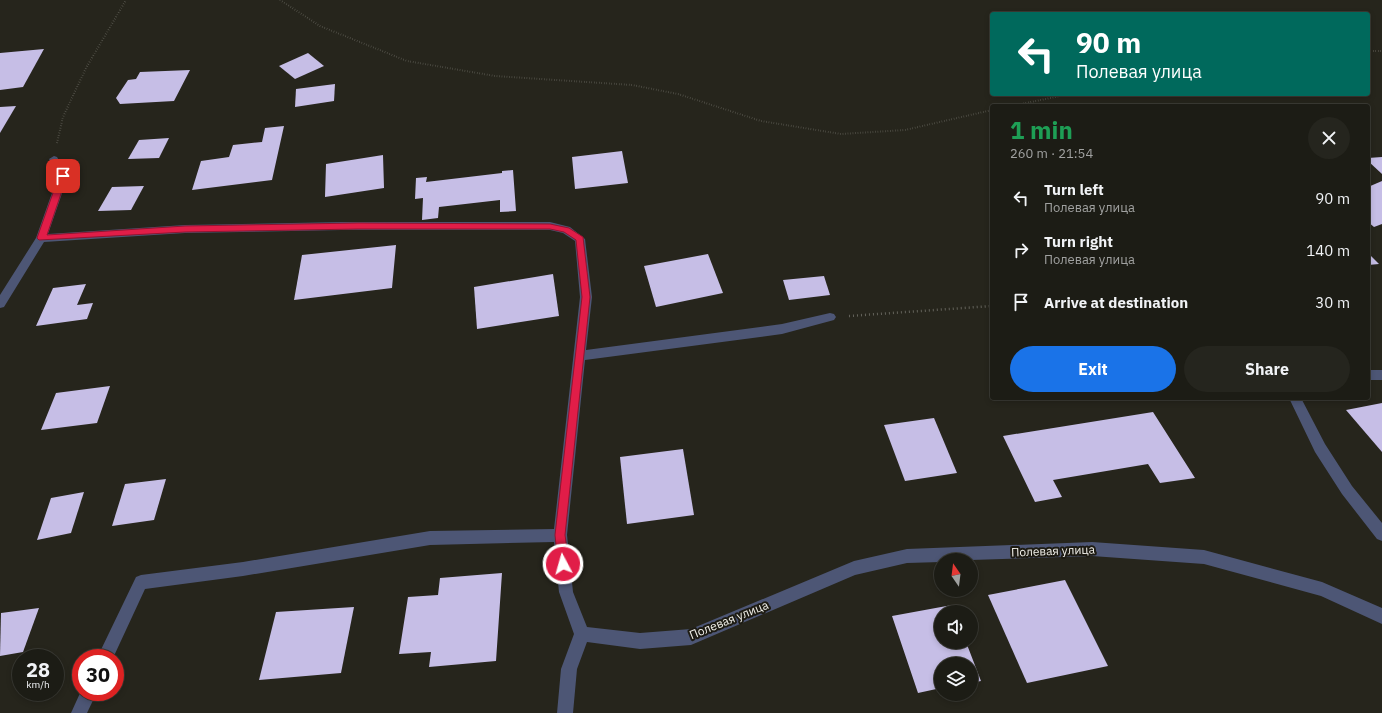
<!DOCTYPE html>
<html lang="en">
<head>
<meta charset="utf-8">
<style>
	:root { --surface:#1c1c15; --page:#25251e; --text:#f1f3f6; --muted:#a0a1a0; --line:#3a3a34; --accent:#1a73e8 }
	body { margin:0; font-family:"IBM Plex Sans",sans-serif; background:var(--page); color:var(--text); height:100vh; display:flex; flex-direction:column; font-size:15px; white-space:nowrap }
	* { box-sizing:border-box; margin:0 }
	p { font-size:13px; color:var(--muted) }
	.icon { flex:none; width:22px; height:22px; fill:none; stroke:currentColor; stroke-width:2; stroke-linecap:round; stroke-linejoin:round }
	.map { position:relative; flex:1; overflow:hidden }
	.side { position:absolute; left:990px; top:104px; width:380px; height:296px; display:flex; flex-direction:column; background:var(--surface); border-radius:4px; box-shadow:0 2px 6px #0003,0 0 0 1px var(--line) }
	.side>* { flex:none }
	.banner { position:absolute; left:990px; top:12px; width:380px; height:84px; border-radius:4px; box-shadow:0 2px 6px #0003,0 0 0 1px var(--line); background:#00695c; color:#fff; overflow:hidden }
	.needle { width:26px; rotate:346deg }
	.tools { position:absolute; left:934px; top:553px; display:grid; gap:8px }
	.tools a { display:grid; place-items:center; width:44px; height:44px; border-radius:50%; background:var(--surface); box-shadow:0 2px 6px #0003,0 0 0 1px var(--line); font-size:20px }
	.speed { position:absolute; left:12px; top:649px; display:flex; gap:8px; font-size:20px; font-weight:700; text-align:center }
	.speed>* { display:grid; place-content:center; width:52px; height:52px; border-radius:50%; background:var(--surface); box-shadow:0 2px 6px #0003,0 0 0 1px var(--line); line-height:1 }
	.speed small { font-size:10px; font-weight:400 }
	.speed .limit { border:6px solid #d22; background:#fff; color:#111 }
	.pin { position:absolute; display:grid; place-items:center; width:34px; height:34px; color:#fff; margin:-17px; border-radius:8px; box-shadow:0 2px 6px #0006 }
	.me { position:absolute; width:44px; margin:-22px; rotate:354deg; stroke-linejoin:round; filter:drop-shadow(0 0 3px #0008) }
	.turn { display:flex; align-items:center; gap:14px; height:84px; padding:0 20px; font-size:18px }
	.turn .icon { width:52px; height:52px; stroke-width:2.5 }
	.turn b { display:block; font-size:28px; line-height:34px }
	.round { display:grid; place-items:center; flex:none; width:42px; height:42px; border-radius:21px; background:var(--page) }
	.summary { display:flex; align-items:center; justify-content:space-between; height:68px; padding:0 20px }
	h1 { font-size:24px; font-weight:700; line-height:30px; color:#1e9e55 }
	.cta { display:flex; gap:8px; margin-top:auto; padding:8px 20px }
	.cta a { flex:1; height:46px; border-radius:24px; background:var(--accent); color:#fff; font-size:16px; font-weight:700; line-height:46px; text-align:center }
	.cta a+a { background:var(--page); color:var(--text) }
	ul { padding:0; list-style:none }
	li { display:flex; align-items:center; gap:12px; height:52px; padding:0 20px }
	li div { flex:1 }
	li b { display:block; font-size:15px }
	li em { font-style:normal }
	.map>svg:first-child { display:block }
	.building { fill:#c6bee6 }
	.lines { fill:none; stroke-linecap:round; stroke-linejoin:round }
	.path-far1 { stroke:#64635b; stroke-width:2; stroke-dasharray:0.5 2; stroke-linecap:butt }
	.path { stroke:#64635b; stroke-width:2.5; stroke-dasharray:1 3; stroke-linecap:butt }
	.minor { fill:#4d5675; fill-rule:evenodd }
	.route { fill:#e11d48; stroke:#92132f }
	.labels { text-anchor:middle; stroke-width:4; stroke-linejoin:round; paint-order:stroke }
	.street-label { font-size:12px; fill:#f2f1eb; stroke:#1d1b13 }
</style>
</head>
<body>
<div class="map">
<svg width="1382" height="713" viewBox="0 0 1382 713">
	<rect width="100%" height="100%" fill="#26251c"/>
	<!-- building -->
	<g class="building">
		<polygon points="44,49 23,87 0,90 0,53"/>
		<polygon points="308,53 324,66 295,79 279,66"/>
		<polygon points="190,70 174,101 120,104 116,98 128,80 136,79 140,72"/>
		<polygon points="335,84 334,101 295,107 296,89"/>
		<polygon points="16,106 0,133 0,107"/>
		<polygon points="284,126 272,180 192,190 201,161 229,157 233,145 262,142 265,128"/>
		<polygon points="169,138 159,158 128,159 139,140"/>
		<polygon points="622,151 628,183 575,189 572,157"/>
		<polygon points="383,155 384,188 325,197 326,164"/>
		<polygon points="1382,157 1382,174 1368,161 1368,158"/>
		<polygon points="513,170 516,211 500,212 500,200 439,207 438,218 422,220 423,198 415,199 416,178 427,177 426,182 502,173 502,171"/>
		<polygon points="1382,181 1382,224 1374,227 1368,222 1368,187"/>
		<polygon points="144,186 131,210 98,211 112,187"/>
		<polygon points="396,245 392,288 294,300 302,255"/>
		<polygon points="1368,253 1379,264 1368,265"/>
		<polygon points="708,254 723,293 656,307 644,266"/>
		<polygon points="553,274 559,316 477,329 474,287"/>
		<polygon points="824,276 830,295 789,300 783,280"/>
		<polygon points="86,284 77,305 93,303 87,319 36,326 53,288"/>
		<polygon points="110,386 97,423 41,430 56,393"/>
		<polygon points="1382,403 1382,452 1346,410"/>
		<polygon points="1153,412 1195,478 1160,483 1148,464 1053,480 1062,497 1035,502 1003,436"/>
		<polygon points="934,418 957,473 905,481 884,425"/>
		<polygon points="683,449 694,515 627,524 620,457"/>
		<polygon points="166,479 154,520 112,526 125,484"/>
		<polygon points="84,492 71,533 37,540 51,498"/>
		<polygon points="502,573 496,661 429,667 431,652 399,654 408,597 438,595 440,578"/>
		<polygon points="1065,580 1108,666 1027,683 988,595"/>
		<polygon points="952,605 955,612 941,612 941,642 966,642 981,681 971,683 971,664 941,664 941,688 918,693 892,616"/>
		<polygon points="354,607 341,673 259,680 276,612"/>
		<polygon points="39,608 23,652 0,656 1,613"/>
	</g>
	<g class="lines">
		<!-- path-far1 -->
		<g class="path-far1">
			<polyline points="280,0 320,26 407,61 495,76 632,85 678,94 761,121 841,134 905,130 992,110"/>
			<polyline points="1368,51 1382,51"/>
			<polyline points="1011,106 1070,94"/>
			<polyline points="57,143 63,117 86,68 126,0"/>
		</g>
		<!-- path -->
		<polyline class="path" points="849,316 992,306"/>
		<!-- minor -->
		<g class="minor">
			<polygon points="54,156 57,157 68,176 48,234 185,225 342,222 550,222 570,227 585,239 592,297 586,350 782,324 830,313 834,314 836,317 834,320 782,334 585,360 567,535 573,592 587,627 640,633 691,629 854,561 907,549 1092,542 1204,550 1322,582 1382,608 1382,624 1321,596 1204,564 1092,556 971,560 941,560 941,562 907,563 855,575 691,645 640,649 587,642 577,669 573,713 557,713 561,669 574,634 559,592 554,542 430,545 243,576 145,589 113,658 97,658 136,577 141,575 243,562 430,531 554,529 580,297 575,241 563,233 550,230 342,230 185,233 44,242 4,307 0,308 0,295 36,238 58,176 49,159"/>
			<rect x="1368" y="370" width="14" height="10"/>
			<polygon points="1289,398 1301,398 1325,444 1352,486 1382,523 1382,541 1377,539 1342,494 1315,452"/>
			<polygon points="81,691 97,692 87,713 71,713"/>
		</g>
	</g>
	<!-- route -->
	<polygon class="route" points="63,174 67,176 47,235 185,226 358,223 550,224 569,228 583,237 590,297 565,535 569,564 567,567 563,569 559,567 558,564 555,535 582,297 576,240 564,232 550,229 358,229 185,232 39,240 37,238 59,176"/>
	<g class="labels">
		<!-- street labels -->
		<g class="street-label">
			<text transform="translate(1053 551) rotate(-2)" y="4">Полевая улица</text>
			<text transform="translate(729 620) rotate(-22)" y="4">Полевая улица</text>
		</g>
	</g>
</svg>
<div class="tools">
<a><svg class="needle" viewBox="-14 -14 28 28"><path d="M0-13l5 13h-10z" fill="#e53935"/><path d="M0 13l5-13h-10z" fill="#a0a1a0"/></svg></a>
<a><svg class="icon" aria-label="sound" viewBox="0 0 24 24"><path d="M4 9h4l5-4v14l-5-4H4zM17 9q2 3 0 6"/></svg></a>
<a><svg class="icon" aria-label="layers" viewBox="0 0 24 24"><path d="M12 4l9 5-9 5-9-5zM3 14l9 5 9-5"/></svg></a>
</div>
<div class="speed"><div>28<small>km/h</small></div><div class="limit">30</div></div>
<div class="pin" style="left:63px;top:176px;background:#d93025"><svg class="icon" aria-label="arrive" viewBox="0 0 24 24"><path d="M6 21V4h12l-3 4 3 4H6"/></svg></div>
<svg class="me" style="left:563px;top:564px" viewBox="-20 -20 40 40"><circle r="17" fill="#e11d48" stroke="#fff" stroke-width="3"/><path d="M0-11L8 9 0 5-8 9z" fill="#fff"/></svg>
<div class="banner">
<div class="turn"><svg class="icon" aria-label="left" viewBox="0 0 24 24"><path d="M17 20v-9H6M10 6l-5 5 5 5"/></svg><div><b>90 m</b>Полевая улица</div></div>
</div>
<section class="side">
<div class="summary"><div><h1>1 min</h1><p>260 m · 21:54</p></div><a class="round"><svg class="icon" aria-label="close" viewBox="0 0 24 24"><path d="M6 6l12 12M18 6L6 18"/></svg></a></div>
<ul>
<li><svg class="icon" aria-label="left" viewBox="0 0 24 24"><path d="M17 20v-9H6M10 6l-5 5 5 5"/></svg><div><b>Turn left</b><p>Полевая улица</p></div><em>90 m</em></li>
<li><svg class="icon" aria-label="right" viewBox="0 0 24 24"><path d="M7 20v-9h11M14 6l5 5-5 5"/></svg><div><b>Turn right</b><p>Полевая улица</p></div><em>140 m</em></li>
<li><svg class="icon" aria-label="arrive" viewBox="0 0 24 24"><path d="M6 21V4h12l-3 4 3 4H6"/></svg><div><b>Arrive at destination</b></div><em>30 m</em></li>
</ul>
<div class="cta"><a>Exit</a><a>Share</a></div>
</section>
</div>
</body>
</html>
